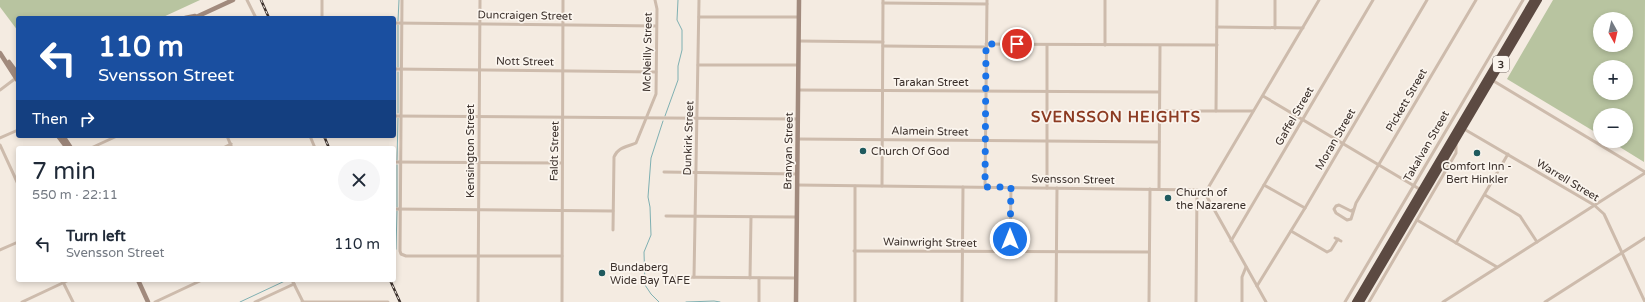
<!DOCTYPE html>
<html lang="en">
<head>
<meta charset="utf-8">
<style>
	:root { --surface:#fff; --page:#f6f6f7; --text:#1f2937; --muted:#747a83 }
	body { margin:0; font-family:"Varela Round",sans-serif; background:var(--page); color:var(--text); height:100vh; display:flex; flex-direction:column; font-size:15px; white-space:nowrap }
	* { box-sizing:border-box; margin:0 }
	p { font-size:13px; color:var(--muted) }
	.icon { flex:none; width:22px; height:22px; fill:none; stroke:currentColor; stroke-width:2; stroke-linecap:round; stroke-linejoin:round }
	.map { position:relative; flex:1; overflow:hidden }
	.drawer { position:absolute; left:16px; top:146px; width:380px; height:136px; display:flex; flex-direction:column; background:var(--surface); border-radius:4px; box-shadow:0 2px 6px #0003 }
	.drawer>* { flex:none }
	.top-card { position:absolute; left:16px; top:16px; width:380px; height:122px; border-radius:4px; box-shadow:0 2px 6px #0003; background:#1a4fa0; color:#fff; overflow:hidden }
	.needle { width:26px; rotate:172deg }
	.fabs { position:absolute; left:1593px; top:12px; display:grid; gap:8px }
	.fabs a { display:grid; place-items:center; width:40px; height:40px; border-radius:50%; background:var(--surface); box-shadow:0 2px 6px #0003; font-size:20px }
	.pin { position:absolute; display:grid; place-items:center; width:34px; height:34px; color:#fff; margin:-17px; border:2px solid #fff; border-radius:50%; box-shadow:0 1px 4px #0007 }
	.me { position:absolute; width:44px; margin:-22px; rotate:0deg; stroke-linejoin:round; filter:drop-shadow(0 0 3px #0008) }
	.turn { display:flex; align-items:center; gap:14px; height:84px; padding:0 16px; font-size:18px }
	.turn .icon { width:52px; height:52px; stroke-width:2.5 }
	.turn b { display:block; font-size:28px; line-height:34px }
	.then { display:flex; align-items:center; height:38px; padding:0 16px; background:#0003; gap:8px; font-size:15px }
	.round { display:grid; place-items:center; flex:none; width:42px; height:42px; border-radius:21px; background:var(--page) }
	.head { display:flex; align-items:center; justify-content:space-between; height:68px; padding:0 16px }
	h1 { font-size:24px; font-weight:600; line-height:30px }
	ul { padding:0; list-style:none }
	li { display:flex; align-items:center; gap:12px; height:60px; padding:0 16px }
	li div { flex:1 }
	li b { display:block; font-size:15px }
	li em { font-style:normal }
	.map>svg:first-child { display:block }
	.green { fill:#b8c4a0; fill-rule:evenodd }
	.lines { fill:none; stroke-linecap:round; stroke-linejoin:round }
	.stream { stroke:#7fb0b2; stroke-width:1 }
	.street { stroke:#cdbbac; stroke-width:3 }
	.secondary { stroke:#a18a7d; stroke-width:4.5 }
	.highway { stroke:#5c4a42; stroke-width:6 }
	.rail-casing { stroke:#3b302b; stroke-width:2.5 }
	.rail { stroke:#fbf5ee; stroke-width:1; stroke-dasharray:3; stroke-linecap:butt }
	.route { stroke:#1a73e8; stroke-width:7; stroke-dasharray:0 12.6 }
	.poi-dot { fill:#1f5a5e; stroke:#fbf5ee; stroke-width:1.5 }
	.labels { text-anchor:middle; stroke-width:3.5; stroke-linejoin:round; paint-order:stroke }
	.shield { fill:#fbf5ee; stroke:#756b66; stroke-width:1 }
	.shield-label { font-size:10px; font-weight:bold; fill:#3b302b }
	.street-label { font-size:11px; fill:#3b302b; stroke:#fbf5ee }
	.poi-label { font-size:11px; fill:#3b302b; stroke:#fbf5ee; text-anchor:start }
	.district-label { font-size:15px; font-weight:bold; letter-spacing:1px; fill:#8c3b22; stroke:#fbf5ee }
</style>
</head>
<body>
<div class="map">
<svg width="1645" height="302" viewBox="0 0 1645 302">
	<rect width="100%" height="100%" fill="#f4ebe1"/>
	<!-- green -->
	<g class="green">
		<polygon points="0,0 200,0 161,18 136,18 135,16 131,18 18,18 18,31 0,7"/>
		<path d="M1553,0h92l-1,162 -34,-21h16v-26h-26v20l-93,-56zM1600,19h26v26h-26zM1600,67h26v26h-26z"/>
	</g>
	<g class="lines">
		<!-- stream -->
		<g class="stream">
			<polyline points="398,21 399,0"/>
			<polyline points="398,67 398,25"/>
			<polyline points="398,113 398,72"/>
			<polyline points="665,116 678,80 678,66 682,50 682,30 677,20 678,0"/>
			<polyline points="397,160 398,118"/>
			<polyline points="397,207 397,165"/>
			<polyline points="394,254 396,249 397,211"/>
			<polyline points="384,280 390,280"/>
			<polyline points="240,302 287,280"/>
			<polyline points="659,302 651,294 645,285 644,252 651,235 650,207 648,197 651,158 663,121"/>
			<polyline points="686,302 714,301 720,302"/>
		</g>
		<!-- street -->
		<g class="street">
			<polyline points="247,0 256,18"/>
			<polyline points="402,0 400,251 401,254 406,256 562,256"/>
			<polyline points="1105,0 1105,45"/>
			<polyline points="1275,0 1275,28"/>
			<polyline points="883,3 987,4"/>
			<polyline points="699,17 799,17"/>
			<polyline points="322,18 322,0"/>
			<polyline points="394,23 656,26"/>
			<polyline points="1217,27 1303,28"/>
			<polyline points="799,41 883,42"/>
			<polyline points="986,44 1217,45"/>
			<polyline points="883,46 986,47"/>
			<polyline points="698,65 798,65"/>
			<polyline points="394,69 656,72"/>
			<polyline points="1492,80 1645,172"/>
			<polyline points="0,90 16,78"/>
			<polyline points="798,90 1159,92"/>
			<polyline points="1263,96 1421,190"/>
			<polyline points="1159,111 1253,111"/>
			<polyline points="1216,111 1217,0"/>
			<polyline points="394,116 798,119"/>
			<polyline points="1464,129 1594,205 1604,214 1645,302"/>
			<polyline points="227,136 232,148"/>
			<polyline points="310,136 315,148"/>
			<polyline points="0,138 18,130"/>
			<polyline points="798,139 1159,142"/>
			<polyline points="0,145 18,184"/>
			<polyline points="91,148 117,136"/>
			<polyline points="223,148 231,144"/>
			<polyline points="394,162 562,163"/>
			<polyline points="664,172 797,174"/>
			<polyline points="797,185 1200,190 1206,195 1266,302"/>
			<polyline points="1264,185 1305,208"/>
			<polyline points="882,186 883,0"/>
			<polyline points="985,187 987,0"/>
			<polyline points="1047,188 1047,45"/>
			<polyline points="1159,189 1160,46"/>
			<polyline points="1204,193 1208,188 1319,0"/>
			<polyline points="1485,195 1520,216 1537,242"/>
			<polyline points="394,209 613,211"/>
			<polyline points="1354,209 1351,211 1339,205 1336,206 1334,209 1336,213 1347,220 1351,219 1356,203 1476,0"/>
			<polyline points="666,216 797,217"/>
			<polyline points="1417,220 1497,267"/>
			<path d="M613,230l1,-73c4,-10 13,-10 22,-14l20,-49 1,-85 -2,-9"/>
			<polyline points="1291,231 1327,252 1331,250 1338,239"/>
			<polyline points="1335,238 1341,241"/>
			<polyline points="1231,241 1373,0"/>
			<polyline points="1456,243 1508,154"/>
			<polyline points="0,250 18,242"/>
			<polyline points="854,251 1149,252"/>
			<polyline points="1010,252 1011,187"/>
			<polyline points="664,277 796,278"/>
			<polyline points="694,277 699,0"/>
			<polyline points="750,278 751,217"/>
			<polyline points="62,280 73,302"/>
			<polyline points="292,280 303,302"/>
			<polyline points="1257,286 1305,208 1427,0"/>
			<polyline points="22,302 69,280"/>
			<polyline points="155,302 202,280"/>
			<polyline points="255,302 294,284"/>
			<polyline points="302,302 388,302"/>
			<polyline points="478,302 480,0"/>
			<polyline points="562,302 563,0"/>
			<polyline points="759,302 759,278"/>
			<polyline points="855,302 855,186"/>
			<polyline points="962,302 963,187"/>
			<polyline points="1056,302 1057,188"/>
			<polyline points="1149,302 1150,189"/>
			<polyline points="1196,302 1197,190"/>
			<polyline points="1242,302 1242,277 1246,267"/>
			<polyline points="1345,302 1523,0"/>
			<polyline points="1369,302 1456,153 1456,143"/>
			<polyline points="1443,302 1645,173"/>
			<polyline points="1545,302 1645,238"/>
		</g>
		<!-- secondary -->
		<g class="secondary">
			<polyline points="185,18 195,16"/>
			<polyline points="194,18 233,0"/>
			<polyline points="0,53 18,81"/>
			<polyline points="9,62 18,74"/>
			<polyline points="58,136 67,148"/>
			<polyline points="63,136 71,148"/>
			<polyline points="138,280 148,302"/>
			<polyline points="796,302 799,0"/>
		</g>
		<!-- highway -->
		<g class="highway">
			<polyline points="1355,302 1533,0"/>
			<polyline points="1361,302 1539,0"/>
		</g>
		<defs>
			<g id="rail">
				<polyline points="261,0 269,18"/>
				<polyline points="324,136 329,148"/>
				<polyline points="390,280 400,302"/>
			</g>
		</defs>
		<!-- rail casing -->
		<use href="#rail" class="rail-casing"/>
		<!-- rail -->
		<use href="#rail" class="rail"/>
	</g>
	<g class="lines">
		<!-- route -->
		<polyline class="route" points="1010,239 1011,187 985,187 986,44 1017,44"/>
	</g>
	<!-- markers -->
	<g class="poi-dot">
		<circle cx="863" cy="151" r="4"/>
		<circle cx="1477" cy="153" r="4"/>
		<circle cx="1168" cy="198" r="4"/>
		<circle cx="602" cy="273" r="4"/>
	</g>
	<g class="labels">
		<!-- shield labels -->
		<rect class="shield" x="1493" y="56" width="16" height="16" rx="3"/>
		<g class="shield-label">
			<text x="1501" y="68">3</text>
		</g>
		<!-- street labels -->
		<g class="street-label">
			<text transform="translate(525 15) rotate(1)" y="4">Duncraigen Street</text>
			<text transform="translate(647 52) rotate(-89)" y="4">McNeilly Street</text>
			<text transform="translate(525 61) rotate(1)" y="4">Nott Street</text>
			<text x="931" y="86">Tarakan Street</text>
			<text transform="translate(1406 100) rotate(-60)" y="4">Pickett Street</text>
			<text transform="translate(1294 116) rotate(-60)" y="4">Gaffel Street</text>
			<text transform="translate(930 131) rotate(1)" y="4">Alamein Street</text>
			<text transform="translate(688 138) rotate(-88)" y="4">Dunkirk Street</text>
			<text transform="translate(1335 139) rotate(-60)" y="4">Moran Street</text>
			<text transform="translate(1426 146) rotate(-60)" y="4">Takalvan Street</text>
			<text transform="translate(470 151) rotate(-90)" y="4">Kensington Street</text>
			<text transform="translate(554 151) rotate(-89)" y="4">Faldt Street</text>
			<text transform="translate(788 151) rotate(-89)" y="4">Branyan Street</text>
			<text transform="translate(1073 179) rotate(1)" y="4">Svensson Street</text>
			<text transform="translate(1568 180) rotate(31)" y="4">Warrell Street</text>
			<text transform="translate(930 242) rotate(1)" y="4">Wainwright Street</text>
		</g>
		<!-- poi labels -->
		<g class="poi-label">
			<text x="871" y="155">Church Of God</text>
			<text x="1477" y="170" text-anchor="middle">Comfort Inn -<tspan x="1477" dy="13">Bert Hinkler</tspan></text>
			<text x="1176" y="196">Church of<tspan x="1176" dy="13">the Nazarene</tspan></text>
			<text x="610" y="271">Bundaberg<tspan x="610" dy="13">Wide Bay TAFE</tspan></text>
		</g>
		<!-- district labels -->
		<g class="district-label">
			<text x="1116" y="122">SVENSSON HEIGHTS</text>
		</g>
	</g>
</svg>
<div class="fabs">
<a><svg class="needle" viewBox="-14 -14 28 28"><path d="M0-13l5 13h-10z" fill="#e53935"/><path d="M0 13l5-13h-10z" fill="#747a83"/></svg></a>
<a>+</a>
<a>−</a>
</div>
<div class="pin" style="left:1017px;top:44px;background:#d93025"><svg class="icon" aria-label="arrive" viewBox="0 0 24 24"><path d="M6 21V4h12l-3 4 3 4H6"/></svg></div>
<svg class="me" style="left:1010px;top:239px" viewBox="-20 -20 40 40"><circle r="17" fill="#1a73e8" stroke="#fff" stroke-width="3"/><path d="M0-11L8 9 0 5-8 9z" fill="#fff"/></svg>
<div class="top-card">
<div class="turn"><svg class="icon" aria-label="left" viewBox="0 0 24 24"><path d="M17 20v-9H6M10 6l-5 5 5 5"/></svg><div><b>110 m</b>Svensson Street</div></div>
<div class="then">Then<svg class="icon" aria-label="right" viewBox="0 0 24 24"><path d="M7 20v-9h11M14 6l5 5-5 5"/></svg></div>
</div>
<section class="drawer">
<div class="head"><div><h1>7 min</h1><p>550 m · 22:11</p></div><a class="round"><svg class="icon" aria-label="close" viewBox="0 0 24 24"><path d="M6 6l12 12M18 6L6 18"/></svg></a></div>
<ul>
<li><svg class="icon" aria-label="left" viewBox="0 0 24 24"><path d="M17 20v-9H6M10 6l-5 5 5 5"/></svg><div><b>Turn left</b><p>Svensson Street</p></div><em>110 m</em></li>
</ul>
</section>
</div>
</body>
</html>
